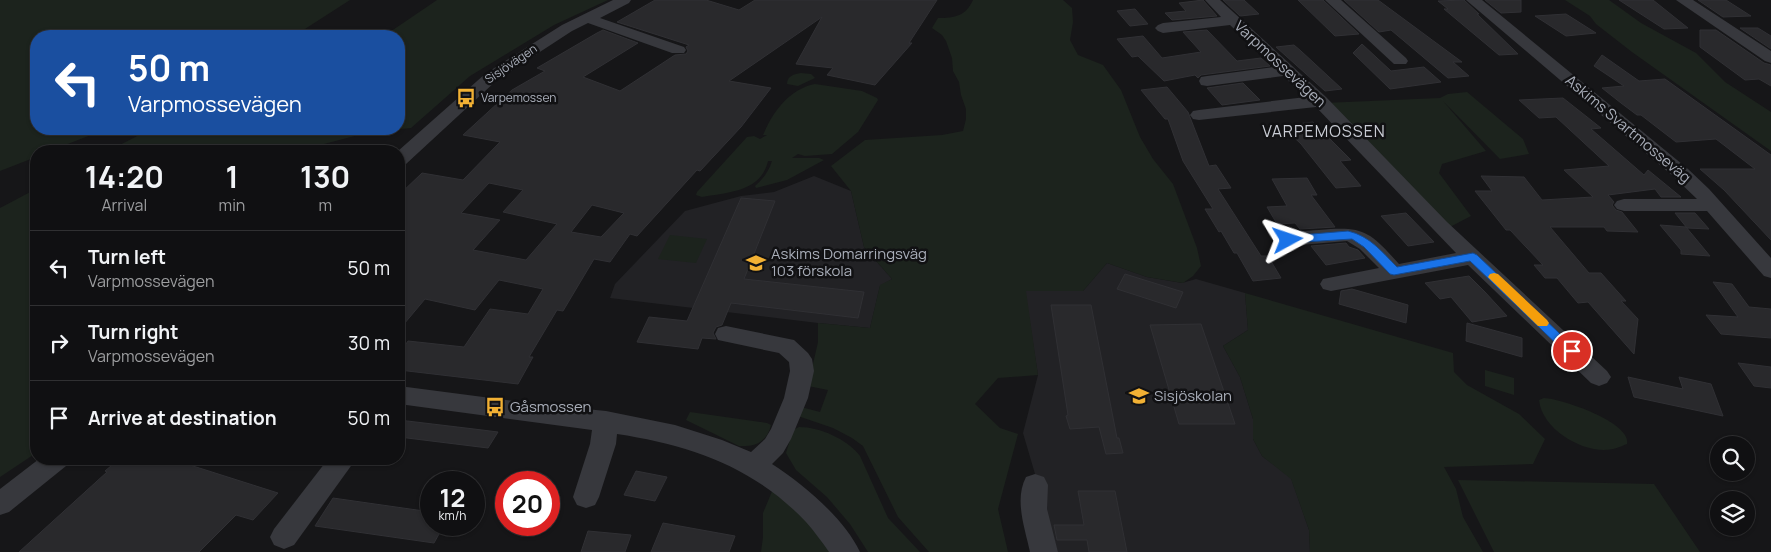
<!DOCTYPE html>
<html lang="en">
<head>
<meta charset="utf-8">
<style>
	:root { --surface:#101012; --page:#19191b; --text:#f1f3f6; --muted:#9c9d9f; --line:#303032 }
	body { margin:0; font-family:Manrope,sans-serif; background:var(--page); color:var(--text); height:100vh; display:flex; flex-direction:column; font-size:19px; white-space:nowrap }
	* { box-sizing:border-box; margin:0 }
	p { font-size:16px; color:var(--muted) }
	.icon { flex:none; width:28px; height:28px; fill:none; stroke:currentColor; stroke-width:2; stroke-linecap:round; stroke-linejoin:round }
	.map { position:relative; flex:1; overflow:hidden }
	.panel { position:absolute; left:30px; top:145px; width:375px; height:320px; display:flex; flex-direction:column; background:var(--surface); border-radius:20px; box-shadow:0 1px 4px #0004,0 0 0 1px var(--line) }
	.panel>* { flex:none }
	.banner { position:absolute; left:30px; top:30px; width:375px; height:105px; border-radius:20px; box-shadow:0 1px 4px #0004,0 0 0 1px var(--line); background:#1a4fa0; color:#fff; overflow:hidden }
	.tools { position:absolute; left:1710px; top:436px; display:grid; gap:10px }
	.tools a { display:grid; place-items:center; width:45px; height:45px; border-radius:50%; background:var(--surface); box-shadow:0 1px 4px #0004,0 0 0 1px var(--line); font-size:25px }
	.speed { position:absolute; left:420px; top:471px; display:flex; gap:10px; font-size:25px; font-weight:700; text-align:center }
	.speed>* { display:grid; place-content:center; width:65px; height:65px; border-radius:50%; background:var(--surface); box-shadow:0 1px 4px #0004,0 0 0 1px var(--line); line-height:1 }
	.speed small { font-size:12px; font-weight:400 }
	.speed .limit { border:8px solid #d22; background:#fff; color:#111 }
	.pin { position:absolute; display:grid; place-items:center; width:42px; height:42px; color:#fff; margin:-21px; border:2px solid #fff; border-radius:50%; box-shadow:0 1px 5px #0007 }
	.me { position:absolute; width:55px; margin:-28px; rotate:85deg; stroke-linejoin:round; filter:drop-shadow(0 0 4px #0008) }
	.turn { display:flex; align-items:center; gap:18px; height:105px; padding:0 15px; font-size:22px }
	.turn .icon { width:65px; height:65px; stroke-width:2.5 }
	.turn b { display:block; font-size:35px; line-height:42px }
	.eta { display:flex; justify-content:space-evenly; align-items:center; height:85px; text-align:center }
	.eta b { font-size:30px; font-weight:700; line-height:35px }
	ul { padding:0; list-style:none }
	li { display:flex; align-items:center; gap:15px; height:75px; padding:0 15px; border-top:1px solid var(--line) }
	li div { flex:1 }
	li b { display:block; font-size:19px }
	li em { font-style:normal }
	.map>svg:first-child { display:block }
	.built { fill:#222225 }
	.green { fill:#1c231d }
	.building { fill:#29292c; stroke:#303034; fill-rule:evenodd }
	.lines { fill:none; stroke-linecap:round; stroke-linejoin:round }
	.minor { fill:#37383d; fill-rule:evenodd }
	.route { fill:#1a73e8; stroke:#114b97 }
	.slow { fill:#f59e0b }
	.labels { text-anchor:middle; stroke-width:5; stroke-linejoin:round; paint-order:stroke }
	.far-street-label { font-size:12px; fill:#a8adb8; stroke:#111113 }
	.far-poi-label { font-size:12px; fill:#a8adb8; stroke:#111113; text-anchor:start }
	.street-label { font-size:15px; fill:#a8adb8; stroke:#111113 }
	.poi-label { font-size:15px; fill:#a8adb8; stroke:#111113; text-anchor:start }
	.neighbourhood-label { font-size:16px; letter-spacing:1px; fill:#c9ccd4; stroke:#111113 }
</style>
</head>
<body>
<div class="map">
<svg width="1771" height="552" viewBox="0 0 1771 552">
	<rect width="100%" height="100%" fill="#161618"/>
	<!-- built -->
	<g class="built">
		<polygon points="814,176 851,191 864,247 892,279 880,286 870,328 818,323 610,298 615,284 685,211 741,196 774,192"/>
		<polygon points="1107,263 1147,277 1182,283 1196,279 1245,293 1248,330 1223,346 1240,377 1253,419 1253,439 1262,456 1291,478 1309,530 1310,552 1058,552 1023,433 1038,375 1025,291 1083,291"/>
	</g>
	<!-- green -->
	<g class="green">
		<polygon points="0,0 350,0 294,36 36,36 36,129 106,129 50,151 36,151 36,157 0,171"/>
		<polygon points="437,0 608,0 554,25 470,76 411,128 370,132 297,151 108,151 151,129 399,129 399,36 384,36"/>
		<path d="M973,0h90l9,8 1,14 -3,18 8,15 25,10 18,25 19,47 13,22 20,25 24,64 4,18 -8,10 -10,7 -36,-6 -40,-14 -24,28h-57l12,84 -40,3 -23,26 25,24 18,6 -20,75 10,43h-79l-31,-35 -35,-71 -11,-8 -19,-10 -35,-12 3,-9 19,5 8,-22 -20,-4 10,-44v-19l52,5 10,-43 12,-6 -28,-32 -13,-56 -20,-25 34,-26 77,-5 21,-4 3,-12v-10l-5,-14 -2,-13 -6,-11 -1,-13 -6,-17 -4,-6 -10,-7 6,-10c17,0 28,-2 35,-18z"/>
		<polygon points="1565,0 1609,0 1641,23 1696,53 1725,82 1771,112 1771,151 1632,52 1596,24 1590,16"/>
		<path d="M801,73l10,1 4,4 -17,8 -11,-2c0,-8 7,-10 14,-11z"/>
		<path d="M815,84l47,7 15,7 1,2 -20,32 -26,22 -27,2 -7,-2 -6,4h27l5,2 -37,20 -31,8 -1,-2c8,-7 14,-15 17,-25h-4c-7,31 -40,31 -66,36l-6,-2 1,-3 50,-55 7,-1 6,3 7,-4h-4l1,-2c10,-23 26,-44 51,-49z"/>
		<polygon points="1467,92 1523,139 1529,154 1500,159 1443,101 1486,151 1442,164 1439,173 1471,216 1446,229 1324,103 1440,98 1448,94"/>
		<polygon points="36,189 36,453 0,477 0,208"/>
		<polygon points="670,235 707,239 696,263 658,259"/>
		<polygon points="1245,293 1453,353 1454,372 1467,385 1519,414 1545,439 1533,464 1444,467 1456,489 1463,517 1483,552 1310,552 1309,530 1291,479 1262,456 1253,439 1253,419 1240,377 1223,346 1248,330"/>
		<polygon points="1485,370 1514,378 1514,395 1485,386"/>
		<path d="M1544,398c18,1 87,24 83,46 -7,3 -15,6 -23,6 -26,0 -62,-22 -65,-50z"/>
		<path d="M690,412l77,11 4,2c-4,17 -16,22 -32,21l-53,-26z"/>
		<path d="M799,427c21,0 48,12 61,29l28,62 32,34h-52l-18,-28 -23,-27 -31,-27 -10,-17 7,-23z"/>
		<polygon points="1458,480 1654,484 1700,552 1494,552"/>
		<polygon points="773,489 791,503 833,552 761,552 763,537 763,513"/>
	</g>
	<!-- building -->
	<g class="building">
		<path d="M655,0h51l33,10 16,-10h182l-28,43h3l-37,42 -48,-10 6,-7 -37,-4 26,-47 -93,64 42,7 -30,39 -41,44 -3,-1 -60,66 -7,-2 -20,28 -16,-3 -31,52 -6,-1 -28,47h4l-15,27 -119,-14v-16l9,-13 56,6 26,-38 38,5 15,-25 -44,-9 -24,30 -50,-11 -26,31v-135l23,-22 41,7 37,-38 -37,-7 49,-45 33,-19 -8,-3 60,-35 6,-3 35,13 -55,34 37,14 55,-36 11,-1 2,-3 -2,-4 3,-2 -72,-23zM489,183l34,7 -20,22 54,12 -31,36 -53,-10 27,-30 -39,-7zM592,205l32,8 -23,24 -30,-5z"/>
		<polygon points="1203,0 1217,16 1172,20 1165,13 1186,11 1179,3"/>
		<polygon points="1223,0 1244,0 1259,14 1240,16"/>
		<polygon points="1298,0 1323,0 1359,34 1335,36"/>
		<polygon points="1344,0 1378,0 1462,62 1453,62 1469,76 1448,78 1391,30 1379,32"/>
		<polygon points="1464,0 1479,14 1477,14 1518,54 1499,55 1444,9 1448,9 1438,1"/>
		<polygon points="1485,0 1521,0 1521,12 1501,13"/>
		<polygon points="1619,0 1653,0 1688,28 1664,29"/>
		<polygon points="1698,0 1726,0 1751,16 1723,17"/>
		<polygon points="1135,9 1148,24 1130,26 1117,11"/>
		<polygon points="1566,14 1596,33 1566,36 1535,16"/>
		<polygon points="1740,28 1758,28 1771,36 1771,49"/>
		<polygon points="1207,30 1237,61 1261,58 1270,66 1201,75 1198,78 1195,75 1164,81 1138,56 1132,57 1117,39 1143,36 1162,58 1201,52 1183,32"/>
		<polygon points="1700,30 1716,30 1764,63 1771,65 1771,86 1759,79 1745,80 1700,47"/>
		<polygon points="1362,44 1391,71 1424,67 1441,82 1390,89 1353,53"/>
		<polygon points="1294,45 1301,51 1342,89 1325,91 1276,47"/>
		<polygon points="1602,55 1639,81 1665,79 1771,155 1771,240 1724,190 1700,169 1755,169 1716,139 1676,142 1641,115 1637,115 1621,103 1602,88 1624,86 1594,66"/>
		<polygon points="1243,83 1260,100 1222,105 1207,88"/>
		<polygon points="1167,87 1188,112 1209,166 1216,165 1231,188 1218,189 1261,256 1268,256 1281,278 1253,281 1237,253 1234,253 1221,231 1219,232 1205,209 1213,209 1183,161 1168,119 1165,119 1141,90"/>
		<polygon points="1563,98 1601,128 1591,129 1644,175 1648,170 1681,197 1661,197 1655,189 1608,195 1614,202 1612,205 1616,210 1622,212 1638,232 1607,231 1604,227 1550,227 1589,273 1601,273 1626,301 1621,301 1638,319 1634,354 1588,302 1578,303 1557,278 1545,278 1534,265 1543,265 1510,230 1506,230 1475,191 1492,191 1481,176 1524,177 1542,200 1593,197 1564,170 1609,166 1556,117 1539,118 1519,100"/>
		<polygon points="1313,122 1351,160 1340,161 1361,186 1336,188 1301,144 1282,126"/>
		<polygon points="1307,178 1317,195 1311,195 1335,227 1300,229 1295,223 1277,224 1267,207 1287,206 1272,179"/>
		<polygon points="741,198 775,201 744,279 864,292 858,318 731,303 722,325 716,327 713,333 716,339 702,338 698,349 637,342 649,317 687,321"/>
		<polygon points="1406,213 1434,242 1408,246 1381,216"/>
		<polygon points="1675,213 1695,213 1709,229 1687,228"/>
		<polygon points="1660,225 1686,227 1710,256 1681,254 1681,250"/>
		<polygon points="1346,243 1349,247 1358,250 1365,258 1326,265 1311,246"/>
		<polygon points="1125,274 1183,292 1176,308 1117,289"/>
		<polygon points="1469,276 1485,292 1507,316 1472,322 1451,297 1440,299 1425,283"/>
		<polygon points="1713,282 1732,284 1749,307 1771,309 1771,338 1721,334 1706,315 1738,317"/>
		<polygon points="1352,289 1408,305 1406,323 1339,304 1341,291"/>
		<polygon points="1051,305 1091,305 1117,438 1119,438 1123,453 1106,454 1099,427 1070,429 1066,416 1068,415"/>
		<polygon points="1467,323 1522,338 1522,357 1466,341"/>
		<polygon points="1201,324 1235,424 1179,424 1150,325"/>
		<polygon points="1738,363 1771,367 1771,388 1754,386"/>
		<polygon points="1628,377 1683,389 1679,377 1711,384 1723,416 1634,397"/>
		<polygon points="399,420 474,429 498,432 488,448 399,437"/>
		<polygon points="119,459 171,459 278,493 253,520 236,515 199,552 19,552 107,472 105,471"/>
		<polygon points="636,471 667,477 655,501 624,495"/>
		<polygon points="1078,491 1115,491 1127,552 1089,552 1087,540 1057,540 1054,525 1084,525"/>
		<polygon points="333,498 431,512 431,525 444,525 434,543 315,526"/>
		<polygon points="663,523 735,536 729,552 651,552"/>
		<polygon points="588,531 631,535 625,552 581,552"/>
	</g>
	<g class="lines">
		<!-- minor -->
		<g class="minor">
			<polygon points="613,0 631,0 629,3 600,18 684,47 686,50 684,53 672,53 588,23 572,31 497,80 406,164 399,165 398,151 485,74 562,25"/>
			<path d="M1205,0h15l106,97 121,125 160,149 4,6 -4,6 -8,3 -8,-3 -123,-118 -137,26 -8,-2 -3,-5 3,-5 56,-11 -19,-19 -13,-8 -59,5 -7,-2 -3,-5 3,-5c12,-3 25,-3 38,-4 45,-4 50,1 80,34l57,-11 -140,-146 -117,13 -6,-1 -3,-4 3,-4 6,-1 107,-13 -23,-21 -76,10 -6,-1 -2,-4 2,-4 6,-1 67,-9 -44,-42 -67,8 -5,-2 -3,-3 3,-3 5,-2 58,-6z"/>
			<polygon points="1325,0 1341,0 1406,58 1408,61 1406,64 1394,64"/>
			<polygon points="1466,0 1482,0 1688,169 1709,189 1771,258 1771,278 1764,276 1707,211 1624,211 1617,209 1614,205 1617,201 1624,199 1697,199 1674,177"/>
			<polygon points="1676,0 1693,0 1771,51 1771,63 1765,61"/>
			<path d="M726,326l68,14 14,13 4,6 2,12 -6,27 -17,41 -8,14 -11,11c31,20 72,54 88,88h-31c-7,-10 -15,-21 -23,-30 -52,-55 -116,-77 -189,-88l-1,10 -17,53 -4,8 -9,3 -9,-3 -4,-8 17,-53 2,-14 -193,-26v-18l146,19 61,6 69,14 47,15 29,12 14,-13 6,-10 13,-31 6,-27 -1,-9 -10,-9 -61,-13 -3,-6 3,-6z"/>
			<polygon points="39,459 70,459 66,466 9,512 0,515 0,489"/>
			<polygon points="328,459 356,459 294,545 284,549 274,545 270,537 274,529"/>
			<path d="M1035,474l9,3 4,8 -1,24 11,43h-28c-5,-24 -16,-52 -4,-75z"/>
		</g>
	</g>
	<!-- route -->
	<path class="route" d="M1348,231c22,5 34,21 49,36l76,-14 4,2 101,96 -2,4h-8l-98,-94 -76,14 -4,-1 -26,-27 -12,-8 -64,4 -6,-3 6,-4z"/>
	<!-- slow -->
	<polygon class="slow" points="1494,273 1498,274 1547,320 1549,323 1547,326 1538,326 1490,279 1488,277 1490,274"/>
	<!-- icons -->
	<defs>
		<symbol id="bus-bare" viewBox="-9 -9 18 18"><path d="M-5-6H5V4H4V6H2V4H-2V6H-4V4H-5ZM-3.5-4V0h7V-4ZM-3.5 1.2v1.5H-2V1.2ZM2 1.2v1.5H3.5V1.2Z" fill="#f2b134" stroke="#111113" stroke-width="2.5" paint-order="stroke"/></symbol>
		<symbol id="school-bare" viewBox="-9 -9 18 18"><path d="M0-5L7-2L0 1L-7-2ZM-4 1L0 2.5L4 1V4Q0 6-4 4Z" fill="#f2b134" stroke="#111113" stroke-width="2.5" paint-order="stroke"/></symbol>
	</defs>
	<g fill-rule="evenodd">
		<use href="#bus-bare" x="452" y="84" width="28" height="28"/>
		<use href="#school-bare" x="742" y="249" width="28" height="28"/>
		<use href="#school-bare" x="1125" y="382" width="28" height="28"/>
		<use href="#bus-bare" x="481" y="393" width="28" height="28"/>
	</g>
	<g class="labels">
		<!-- far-street labels -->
		<g class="far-street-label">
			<text transform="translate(511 64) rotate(-34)" y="4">Sisjövägen</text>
		</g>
		<!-- far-poi labels -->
		<g class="far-poi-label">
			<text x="481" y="102">Varpemossen</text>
		</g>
		<!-- street labels -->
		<g class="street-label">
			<text transform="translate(1280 64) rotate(43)" y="5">Varpmossevägen</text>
			<text transform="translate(1628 129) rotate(40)" y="5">Askims Svartmosseväg</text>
		</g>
		<!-- poi labels -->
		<g class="poi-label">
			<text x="771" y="259">Askims Domarringsväg<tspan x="771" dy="17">103 förskola</tspan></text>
			<text x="1154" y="401">Sisjöskolan</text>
			<text x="510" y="412">Gåsmossen</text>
		</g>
		<!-- neighbourhood labels -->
		<g class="neighbourhood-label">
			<text x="1324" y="137">VARPEMOSSEN</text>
		</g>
	</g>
</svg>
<div class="tools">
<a><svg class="icon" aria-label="search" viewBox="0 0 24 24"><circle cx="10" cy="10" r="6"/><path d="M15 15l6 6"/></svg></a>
<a><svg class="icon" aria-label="layers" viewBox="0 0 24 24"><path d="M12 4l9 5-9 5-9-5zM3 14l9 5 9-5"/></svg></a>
</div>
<div class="speed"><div>12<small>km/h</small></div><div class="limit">20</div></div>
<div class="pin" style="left:1572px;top:351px;background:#d93025"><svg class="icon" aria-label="arrive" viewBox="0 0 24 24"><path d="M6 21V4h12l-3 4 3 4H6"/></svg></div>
<svg class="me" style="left:1288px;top:240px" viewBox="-20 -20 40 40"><path d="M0-17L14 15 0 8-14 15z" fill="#1a73e8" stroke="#fff" stroke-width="4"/></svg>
<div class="banner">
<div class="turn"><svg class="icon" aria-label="left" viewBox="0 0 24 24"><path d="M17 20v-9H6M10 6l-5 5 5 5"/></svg><div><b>50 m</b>Varpmossevägen</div></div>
</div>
<section class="panel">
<div class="eta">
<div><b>14:20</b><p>Arrival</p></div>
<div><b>1</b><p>min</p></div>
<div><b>130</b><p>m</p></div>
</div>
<ul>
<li><svg class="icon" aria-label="left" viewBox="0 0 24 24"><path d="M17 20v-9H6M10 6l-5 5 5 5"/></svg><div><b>Turn left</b><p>Varpmossevägen</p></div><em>50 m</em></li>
<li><svg class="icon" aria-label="right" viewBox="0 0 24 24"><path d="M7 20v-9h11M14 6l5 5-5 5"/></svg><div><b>Turn right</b><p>Varpmossevägen</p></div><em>30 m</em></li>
<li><svg class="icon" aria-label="arrive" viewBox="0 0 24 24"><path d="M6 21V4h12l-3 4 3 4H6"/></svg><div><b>Arrive at destination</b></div><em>50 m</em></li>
</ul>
</section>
</div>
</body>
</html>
